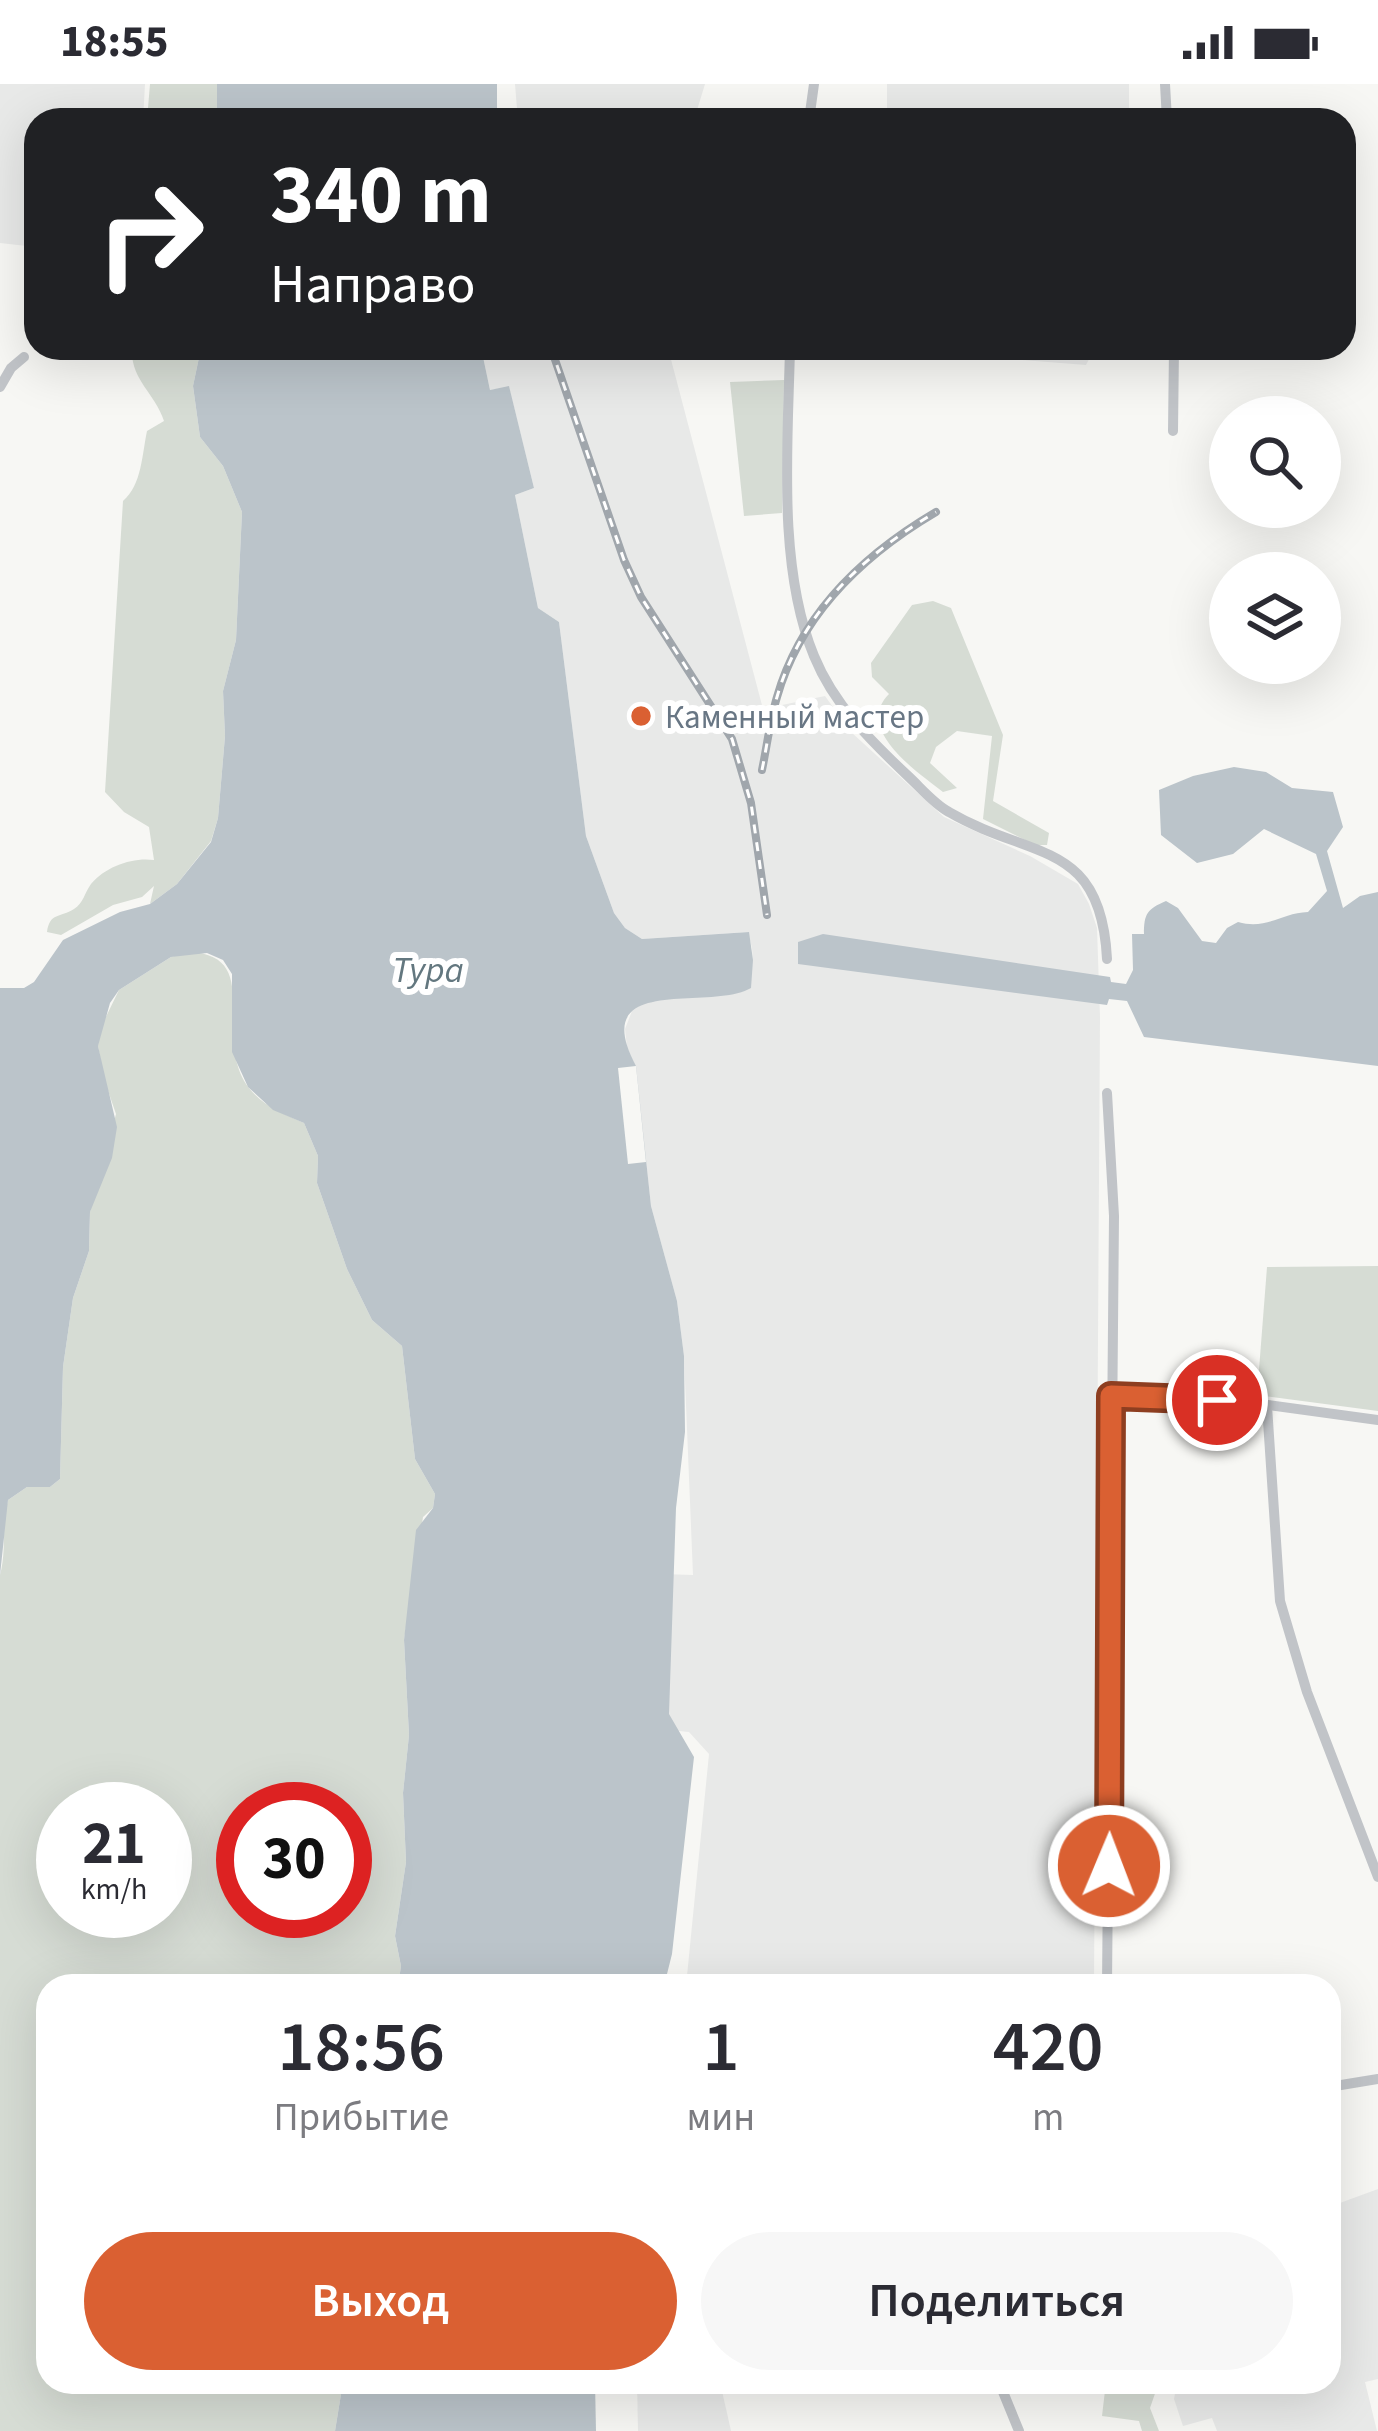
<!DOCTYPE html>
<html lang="ru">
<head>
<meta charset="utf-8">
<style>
	:root { --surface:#fff; --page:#f7f7f7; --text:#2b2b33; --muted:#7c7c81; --accent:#da6032 }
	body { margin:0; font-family:"Source Sans 3",sans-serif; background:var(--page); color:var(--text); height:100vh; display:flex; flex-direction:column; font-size:45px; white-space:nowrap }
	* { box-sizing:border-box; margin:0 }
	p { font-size:39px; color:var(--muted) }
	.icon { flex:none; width:66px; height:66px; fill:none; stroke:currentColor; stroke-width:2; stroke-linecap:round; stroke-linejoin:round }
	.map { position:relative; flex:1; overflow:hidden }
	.panel { position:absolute; left:36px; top:1890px; width:1305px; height:420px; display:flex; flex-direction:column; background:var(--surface); border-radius:36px; box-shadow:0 12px 48px #0002 }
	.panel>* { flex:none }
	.top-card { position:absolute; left:24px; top:24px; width:1332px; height:252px; border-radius:36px; box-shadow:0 12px 48px #0002; background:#202124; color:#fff; overflow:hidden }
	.fabs { position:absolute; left:1209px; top:312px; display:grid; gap:24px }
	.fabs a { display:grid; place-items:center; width:132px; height:132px; border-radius:50%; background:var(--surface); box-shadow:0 12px 48px #0002; font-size:60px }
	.speed { position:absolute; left:36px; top:1698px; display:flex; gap:24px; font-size:60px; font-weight:700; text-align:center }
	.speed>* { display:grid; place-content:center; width:156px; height:156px; border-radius:50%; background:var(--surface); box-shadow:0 12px 48px #0002; line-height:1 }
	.speed small { font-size:30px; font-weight:400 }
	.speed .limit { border:18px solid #d22; background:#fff; color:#111 }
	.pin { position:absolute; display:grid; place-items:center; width:102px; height:102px; color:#fff; margin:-51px; border:6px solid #fff; border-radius:50%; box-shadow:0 3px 12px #0007 }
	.me { position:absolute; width:132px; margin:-66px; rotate:1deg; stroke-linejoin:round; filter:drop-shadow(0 0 9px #0008) }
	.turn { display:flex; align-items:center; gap:42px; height:252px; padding:0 48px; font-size:54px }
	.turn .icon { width:156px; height:156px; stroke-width:2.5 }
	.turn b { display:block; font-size:84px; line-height:102px }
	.eta { display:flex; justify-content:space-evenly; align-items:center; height:204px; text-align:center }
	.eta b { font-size:72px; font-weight:600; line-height:84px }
	.primary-button { display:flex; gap:24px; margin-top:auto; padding:24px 48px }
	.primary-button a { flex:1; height:138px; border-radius:72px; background:var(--accent); color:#fff; font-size:48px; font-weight:600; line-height:138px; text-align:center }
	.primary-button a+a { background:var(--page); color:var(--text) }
	.status { display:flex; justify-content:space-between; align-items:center; height:84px; padding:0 60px; background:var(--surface); direction:ltr }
	.status svg { height:33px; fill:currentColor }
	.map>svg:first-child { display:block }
	.built { fill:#e8e9e8 }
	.green { fill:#d6dcd4; fill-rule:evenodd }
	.water { fill:#bbc4ca }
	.pier { fill:#f7f7f4 }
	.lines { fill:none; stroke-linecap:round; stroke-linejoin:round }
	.street { stroke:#c1c4c8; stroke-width:10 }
	.rail-casing { stroke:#a0a6ac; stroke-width:8 }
	.rail { stroke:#fff; stroke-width:3; stroke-dasharray:9; stroke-linecap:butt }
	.route-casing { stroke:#8e3e20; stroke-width:30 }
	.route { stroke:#da6032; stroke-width:21 }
	.poi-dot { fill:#da6032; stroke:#fff; stroke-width:4.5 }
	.labels { text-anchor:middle; stroke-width:12; stroke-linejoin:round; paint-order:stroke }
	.poi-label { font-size:33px; fill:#687684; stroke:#fff; text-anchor:start }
	.water-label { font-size:36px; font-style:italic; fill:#63777f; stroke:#fff }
</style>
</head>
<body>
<div class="status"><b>18:55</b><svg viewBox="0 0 49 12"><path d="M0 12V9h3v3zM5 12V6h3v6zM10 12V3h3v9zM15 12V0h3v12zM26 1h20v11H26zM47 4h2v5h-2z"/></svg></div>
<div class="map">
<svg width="1378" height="2347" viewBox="0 0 1378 2347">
	<rect width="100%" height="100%" fill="#f7f7f4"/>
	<!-- built -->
	<g class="built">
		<polygon points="0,0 145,0 143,36 36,36 36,163 0,159"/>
		<polygon points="515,0 705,0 694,36 511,36 517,25"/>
		<rect x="887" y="0" width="242" height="36"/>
		<polygon points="495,264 668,264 763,625 825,612 851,648 944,733 1030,772 1078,800 1089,820 1097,844 1100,933 1094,1902 686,1902 709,1670 689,1648 659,1645 662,1490 693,1491 684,1272 677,1217 651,1122 636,983 627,964 625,945 632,927 646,917 671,914 753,876 752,864 748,848 642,855 625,844 614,829 586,752 559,538 538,524 515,411 534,404 509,303 490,306 482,268"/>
		<polygon points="868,264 1095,264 1086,281"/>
		<polygon points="1378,2105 1378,2295 1365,2298 1377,2347 1217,2347 1212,2334 1183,2342 1174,2315 1177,2298 1329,2298 1329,2123"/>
		<polygon points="637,2298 720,2298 731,2347 638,2347"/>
	</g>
	<!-- green -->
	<g class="green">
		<polygon points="150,0 217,0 217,23 212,36 147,36"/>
		<path d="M132,264h69l-8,38 7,51 23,29 19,46 -6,128 -13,51 2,45 -7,82 -7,23 -34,43 -27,20 4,-18 -12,11 -29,8 -52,30 -14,-3c3,-20 13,-14 27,-23 9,-5 11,-17 17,-25 15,-18 42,-27 63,-24l-5,-33 -25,-15 -19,-20 18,-291c19,-16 19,-47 24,-70l17,-10c-9,-28 -34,-42 -32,-73z"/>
		<polygon points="784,296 782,429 744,432 730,298"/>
		<path d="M933,517l18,7 52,127 -10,66 56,32 -2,12h-12l-52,-26 9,-83 -35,-5 -21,16 -6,16 27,25 -14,4c-27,-21 -89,-63 -54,-98l-17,-17 -1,-14 41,-58z"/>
		<path d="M189,868c77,3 21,85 60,136 14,18 35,26 55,35l14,33 -1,27 30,86 25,51 30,26 13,113 20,35 -2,14 -10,9 -19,123 5,95 -6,58 3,69 -11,74 6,30 -3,20h-350v396h295l-8,49h-335v-856c7,-25 1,-51 8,-75l19,-13h23l10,-8 3,-112 10,-69 16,-47 1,-39 26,-98 -12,-35 -6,-33 1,-15 20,-41 52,-33zM63,1725h102v102h-102zM243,1725h102v102h-102z"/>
		<polygon points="1378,1182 1378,1327 1257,1311 1267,1183"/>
		<polygon points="1106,2298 1159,2298 1150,2324 1159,2347 1142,2347 1139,2337 1102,2332"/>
	</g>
	<!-- water -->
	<g class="water">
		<polygon points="217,0 497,0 497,36 212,36 217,23"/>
		<path d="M201,264h294l-13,4 8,38 19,-4 25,102 -19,7 23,113 21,14 27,214 28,77 11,15 17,11 107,-7 4,28 -2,28c-41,24 -165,-16 -115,78l15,140 26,95 7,55 1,76 -9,76 -7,206 25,43 -22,197 -8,32h-266l3,-20 -6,-30 11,-74 -3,-69 6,-58 -5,-95 12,-110 17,-22 2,-14 -20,-35 -13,-113 -30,-26 -25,-51 -30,-86 1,-27 -14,-33 -31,-13 -25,-23 -16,-35v-78l-9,-14 -16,-7 -36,4 -52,33 -9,13 -12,43 19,81 -5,31 -22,54 -1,39 -16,47 -10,69 -3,112 -10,8h-23l-19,13 -8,75v-587h24l10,-6 29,-42 57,-28 30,-8 27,-20 34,-42 7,-24 7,-82 -2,-45 13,-51 6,-128 -19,-46 -23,-29 -7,-51z"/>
		<path d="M1234,683l32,5 26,16 41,4 10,35 -16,24 16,57 17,-12 18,-4v174l-234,-29 -17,-36 -18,-2 -2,6 -309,-41v-22l25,-8 287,43 1,5 15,2 7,-14 -1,-36h12c0,-20 3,-25 22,-33l12,7 24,33 14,2 11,-15 11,-6c29,8 43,-9 70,-10l19,-21 -11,-37 -52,-25 -31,25 -36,9 -36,-28 -2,-45 34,-14z"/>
		<polygon points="343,2298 595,2298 596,2347 335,2347"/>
	</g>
	<!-- pier -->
	<polygon class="pier" points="636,982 646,1078 628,1080 618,984"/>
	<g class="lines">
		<!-- street -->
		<g class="street">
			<polyline points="1165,0 1167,36"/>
			<polyline points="809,36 814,0"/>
			<path d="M790,264c-2,94 -13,219 24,308 20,49 56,84 94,120 13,12 26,28 41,36 82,48 152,27 158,147"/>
			<polyline points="0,303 11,284 24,273"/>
			<polyline points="1173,347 1174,264"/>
			<polyline points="1107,1009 1114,1132 1107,1902"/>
			<polyline points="1111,1312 1254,1319 1378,1336"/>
			<polyline points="1267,1322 1280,1517 1307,1608 1378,1793"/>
			<polyline points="1329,2003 1378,1995"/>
			<polyline points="999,2298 1019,2347"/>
		</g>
		<defs>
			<g id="rail">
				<polyline points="551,264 624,476 641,513 732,655 751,719 767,831"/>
				<path d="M762,686c5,-24 8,-50 15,-73 24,-84 86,-142 159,-185"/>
			</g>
		</defs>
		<!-- rail casing -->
		<use href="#rail" class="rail-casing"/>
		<!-- rail -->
		<use href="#rail" class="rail"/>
	</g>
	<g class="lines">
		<defs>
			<polyline id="route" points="1109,1782 1111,1312 1217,1316"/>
		</defs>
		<!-- route casing -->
		<use href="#route" class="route-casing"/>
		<!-- route -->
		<use href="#route" class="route"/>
	</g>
	<!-- markers -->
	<circle class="poi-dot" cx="641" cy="632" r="12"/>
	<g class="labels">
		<!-- poi labels -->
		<g class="poi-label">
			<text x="665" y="644">Каменный мастер</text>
		</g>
		<!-- water labels -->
		<g class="water-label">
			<text x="428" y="898">Тура</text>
		</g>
	</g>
</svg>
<div class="fabs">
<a><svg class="icon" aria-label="search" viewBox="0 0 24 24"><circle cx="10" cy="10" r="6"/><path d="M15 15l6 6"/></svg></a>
<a><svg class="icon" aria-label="layers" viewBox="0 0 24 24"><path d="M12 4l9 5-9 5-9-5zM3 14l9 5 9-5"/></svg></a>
</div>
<div class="speed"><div>21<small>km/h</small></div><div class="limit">30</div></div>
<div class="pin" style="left:1217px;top:1316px;background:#d93025"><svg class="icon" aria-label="arrive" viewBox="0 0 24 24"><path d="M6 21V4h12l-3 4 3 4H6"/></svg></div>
<svg class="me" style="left:1109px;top:1782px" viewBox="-20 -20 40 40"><circle r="17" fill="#da6032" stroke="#fff" stroke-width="3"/><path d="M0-11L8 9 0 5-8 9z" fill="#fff"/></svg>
<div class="top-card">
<div class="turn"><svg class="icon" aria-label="right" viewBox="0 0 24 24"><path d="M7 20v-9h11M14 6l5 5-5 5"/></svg><div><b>340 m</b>Направо</div></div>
</div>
<section class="panel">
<div class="eta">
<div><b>18:56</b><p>Прибытие</p></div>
<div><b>1</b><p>мин</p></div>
<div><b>420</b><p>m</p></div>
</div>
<div class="primary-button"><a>Выход</a><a>Поделиться</a></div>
</section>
</div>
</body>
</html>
